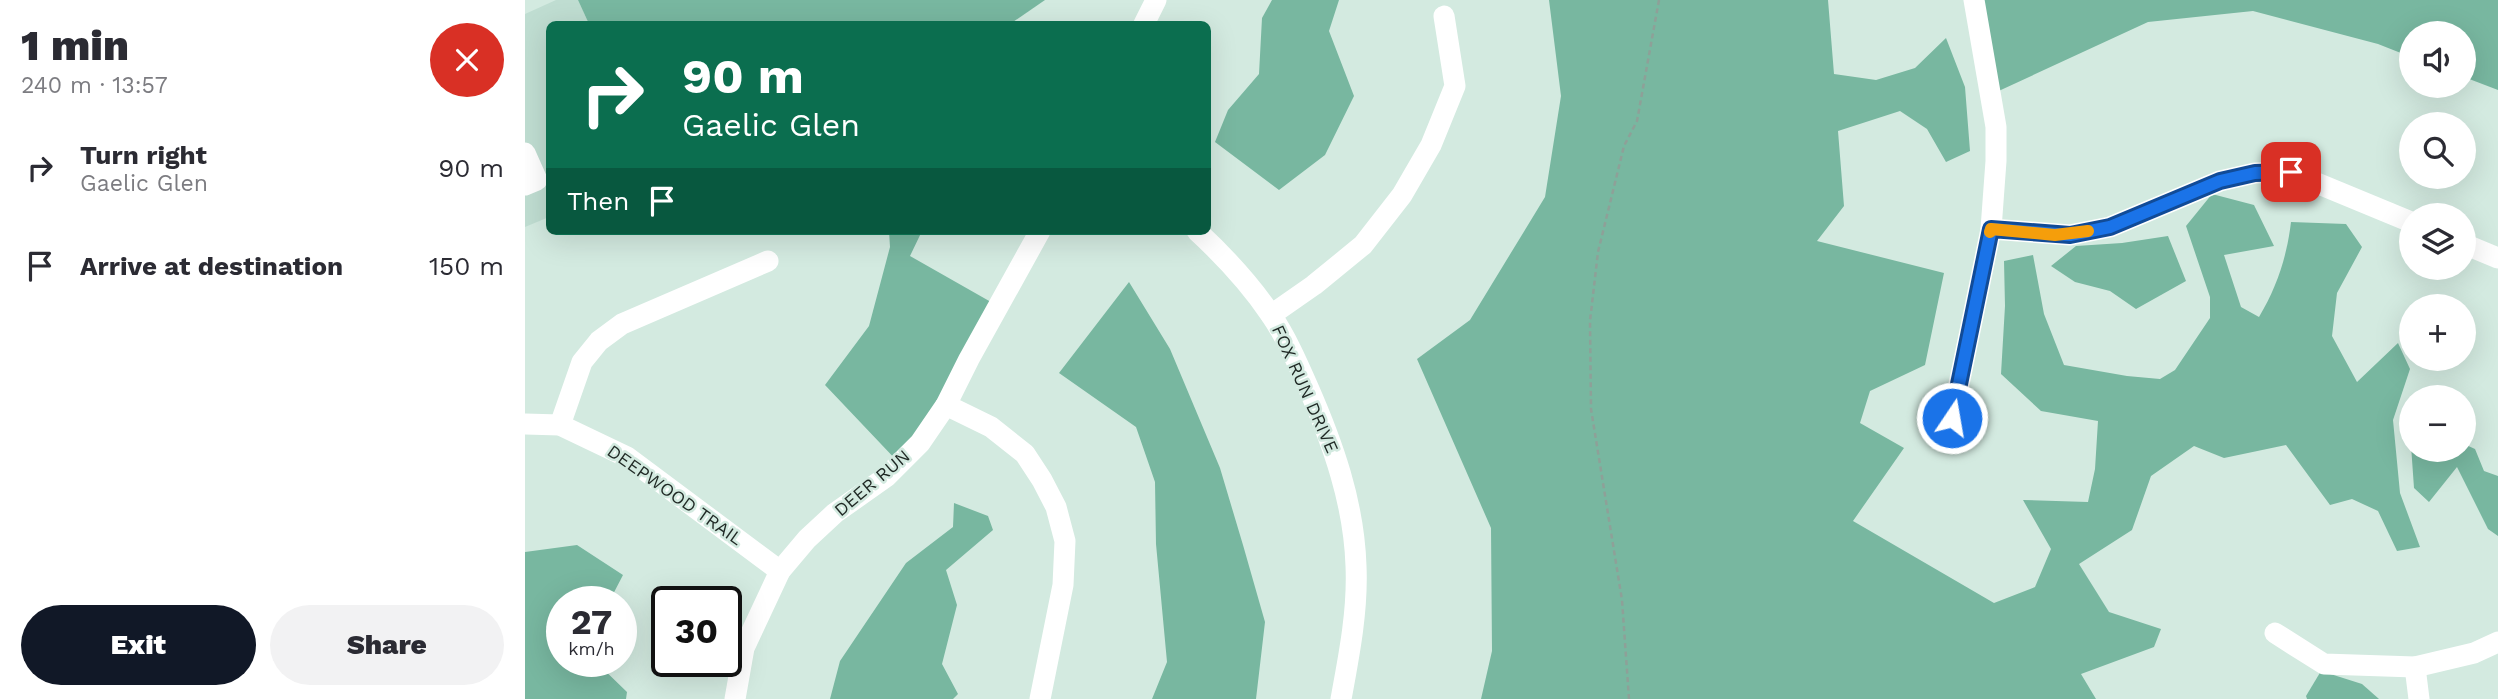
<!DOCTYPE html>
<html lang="en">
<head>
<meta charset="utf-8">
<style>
	:root { --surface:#fff; --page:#f2f2f3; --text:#2b2b33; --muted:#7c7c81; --accent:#111827 }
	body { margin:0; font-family:"Work Sans",sans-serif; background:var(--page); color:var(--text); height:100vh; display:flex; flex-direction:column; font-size:26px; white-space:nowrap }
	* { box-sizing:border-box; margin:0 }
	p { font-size:23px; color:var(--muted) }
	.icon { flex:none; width:38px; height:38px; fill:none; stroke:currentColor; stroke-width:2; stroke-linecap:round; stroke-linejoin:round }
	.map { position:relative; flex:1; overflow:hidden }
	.side { display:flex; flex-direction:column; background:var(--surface); width:525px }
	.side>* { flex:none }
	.banner { position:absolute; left:21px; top:21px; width:665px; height:214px; border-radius:10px; box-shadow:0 7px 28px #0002; background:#0b6e4f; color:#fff; overflow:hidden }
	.tools { position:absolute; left:1874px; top:21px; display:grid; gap:14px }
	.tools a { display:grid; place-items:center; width:77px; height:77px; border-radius:50%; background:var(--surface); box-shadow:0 7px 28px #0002; font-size:35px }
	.speed { position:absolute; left:21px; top:586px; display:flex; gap:14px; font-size:35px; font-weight:700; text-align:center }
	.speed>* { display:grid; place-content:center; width:91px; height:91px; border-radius:50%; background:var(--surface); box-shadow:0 7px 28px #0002; line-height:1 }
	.speed small { font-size:18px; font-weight:400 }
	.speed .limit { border:4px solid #111; border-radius:10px; background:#fff; color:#111 }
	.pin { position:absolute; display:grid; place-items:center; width:60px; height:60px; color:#fff; margin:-30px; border-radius:14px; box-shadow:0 4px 10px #0006 }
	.me { position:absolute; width:77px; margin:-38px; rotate:12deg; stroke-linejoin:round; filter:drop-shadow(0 0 5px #0008) }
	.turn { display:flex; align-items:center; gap:24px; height:147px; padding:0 21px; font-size:32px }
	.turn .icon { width:91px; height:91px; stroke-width:2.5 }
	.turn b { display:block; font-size:49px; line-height:60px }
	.then { display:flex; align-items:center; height:66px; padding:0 21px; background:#0003; gap:14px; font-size:26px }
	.round { display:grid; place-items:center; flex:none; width:74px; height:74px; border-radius:37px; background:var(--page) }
	.headline { display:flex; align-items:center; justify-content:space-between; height:119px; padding:0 21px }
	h1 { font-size:42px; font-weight:800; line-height:52px }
	.primary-button { display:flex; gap:14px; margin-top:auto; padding:14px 21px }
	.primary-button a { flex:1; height:80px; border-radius:42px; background:var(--accent); color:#fff; font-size:28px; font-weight:800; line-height:80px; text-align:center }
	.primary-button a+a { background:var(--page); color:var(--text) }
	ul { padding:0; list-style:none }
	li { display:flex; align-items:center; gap:21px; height:98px; padding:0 21px }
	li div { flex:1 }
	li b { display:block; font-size:26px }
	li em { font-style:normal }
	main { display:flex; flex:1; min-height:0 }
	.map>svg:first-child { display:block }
	.built { fill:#bfddd1 }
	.forest { fill:#78b7a0 }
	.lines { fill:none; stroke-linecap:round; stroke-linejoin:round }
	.path { stroke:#8ea098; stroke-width:2.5; stroke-dasharray:5 3.5; stroke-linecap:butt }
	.minor { stroke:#fff; stroke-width:21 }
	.route-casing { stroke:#114b97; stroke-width:18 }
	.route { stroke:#1a73e8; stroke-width:12 }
	.slow { stroke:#f59e0b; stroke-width:12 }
	.labels { text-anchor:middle; stroke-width:5; stroke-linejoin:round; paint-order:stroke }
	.street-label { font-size:18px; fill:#1f2824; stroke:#d3eae0 }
</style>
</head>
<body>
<main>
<section class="side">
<div class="headline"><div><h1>1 min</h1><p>240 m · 13:57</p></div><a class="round" style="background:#d93025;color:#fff"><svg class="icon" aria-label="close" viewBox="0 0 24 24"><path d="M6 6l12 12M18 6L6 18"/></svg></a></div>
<ul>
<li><svg class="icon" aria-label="right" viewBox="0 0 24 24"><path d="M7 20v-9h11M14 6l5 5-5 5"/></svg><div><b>Turn right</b><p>Gaelic Glen</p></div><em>90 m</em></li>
<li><svg class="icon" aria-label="arrive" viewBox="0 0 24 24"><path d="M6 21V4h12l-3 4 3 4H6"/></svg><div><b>Arrive at destination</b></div><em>150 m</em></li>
</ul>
<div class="primary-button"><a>Exit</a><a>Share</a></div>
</section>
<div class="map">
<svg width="1973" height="699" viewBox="0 0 1973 699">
	<rect width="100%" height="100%" fill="#d3eae0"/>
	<!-- built -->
	<polygon class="built" points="31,0 53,0 64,24 24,24 24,217 0,227 0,14"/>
	<!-- forest -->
	<g class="forest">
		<polygon points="53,0 520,0 485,24 64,24"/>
		<polygon points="747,0 814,0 804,31 829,96 800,155 754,190 690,142 703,110 734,74 737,18"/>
		<path d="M1024,0h279l6,74 42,6 39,-12 31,-30 19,49 5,64 -24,11 -19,-33 -27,-18 -62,20 6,75 -27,35 127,32 -19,92 -55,26 -10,32 44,25 -51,73 141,82 41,-16 16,-38 -28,-49 65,2 7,-33 3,-48 -57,-10 -40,-37 4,-68 -1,-45 29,-6 11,59 20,51 63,11 33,3 15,-9 35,-52v-21l-24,-71 26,-32 42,11 20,41 -50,9 17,52 18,10c18,-30 28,-61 32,-95l55,2 16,23 -25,46 -5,43 25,46 41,-39 12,26 -17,51 7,73 20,54 -23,4 -19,-40 -26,-12 -22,6 -44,-60 -62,13 -30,-12 -43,30 -19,54 -53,34 30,48 52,17 -7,18 -73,27 15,25h-615l11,-48 -1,-123 -74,-169 53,-39 75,-123 16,-101z"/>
		<polygon points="1449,0 1973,0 1973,90 1939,77 1939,33 1886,33 1886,57 1853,44 1728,11 1623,22 1465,95"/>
		<polygon points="364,231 397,231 385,256 473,306 374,463 300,385 344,326 365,247"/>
		<polygon points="1643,236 1661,281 1611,309 1585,291 1550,282 1526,266 1551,246 1597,243"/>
		<polygon points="604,282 645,349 695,468 718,545 740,622 731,699 627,699 642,662 631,544 630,482 611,427 534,373"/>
		<polygon points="1885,431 1886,450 1939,450 1939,444 1950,449 1959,471 1973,476 1973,536 1963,529 1932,467 1904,502 1889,488"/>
		<polygon points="429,503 463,516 468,530 421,570 432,605 417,664 433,694 428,699 305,699 315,661 381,563 428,527"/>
		<polygon points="52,545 98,575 84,602 37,602 37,662 71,662 102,692 101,699 0,699 0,552"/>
		<polygon points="1796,671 1837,684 1854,699 1782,699 1781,696"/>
	</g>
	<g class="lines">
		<!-- path -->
		<polyline class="path" points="1104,699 1097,600 1066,409 1065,321 1073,252 1099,146 1112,121 1134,0"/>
		<!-- minor -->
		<g class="minor">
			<polyline points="619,24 631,0"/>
			<polyline points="0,153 12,180 0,185"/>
			<polyline points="1466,229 1545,235 1585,227 1695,181 1730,173 1765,172 1886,222"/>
			<path d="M672,231c27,25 53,53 74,84 15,22 26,47 37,72 25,57 46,116 48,179 2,44 -7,90 -15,133"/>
			<polyline points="1939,244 1973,258"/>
			<polyline points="746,315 789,285 838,245 877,195 906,145 930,86 919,16"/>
			<polyline points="421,405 466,427 500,454 517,480 531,507 540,541 538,585 515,699"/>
			<polyline points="1427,418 1466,229 1471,161 1471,127 1449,0"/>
			<polyline points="0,424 35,425 102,457 255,571"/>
			<polyline points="35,425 57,362 74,341 97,324 243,261"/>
			<polyline points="1750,633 1799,664 1890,667 1949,653 1973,642"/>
			<polyline points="1890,667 1894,699"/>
			<polyline points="210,699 219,648 255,571 282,539 310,513 361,477 395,443 421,405 444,359 515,231"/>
		</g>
	</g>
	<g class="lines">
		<defs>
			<polyline id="route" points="1427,418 1466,229 1545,235 1585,227 1695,181 1730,173 1766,172"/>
		</defs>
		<!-- route casing -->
		<use href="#route" class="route-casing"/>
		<!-- route -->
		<use href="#route" class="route"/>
		<!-- slow -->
		<polyline class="slow" points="1465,232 1466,229 1530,235 1563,231"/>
	</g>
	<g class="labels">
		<!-- street labels -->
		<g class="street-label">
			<text transform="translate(780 389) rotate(66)" y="6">FOX RUN DRIVE</text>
			<text transform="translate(347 483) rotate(-40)" y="6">DEER RUN</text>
			<text transform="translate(150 495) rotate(35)" y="6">DEEPWOOD TRAIL</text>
		</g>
	</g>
</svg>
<div class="tools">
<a><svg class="icon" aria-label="sound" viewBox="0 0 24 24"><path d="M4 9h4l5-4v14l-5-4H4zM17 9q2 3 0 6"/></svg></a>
<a><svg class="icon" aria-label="search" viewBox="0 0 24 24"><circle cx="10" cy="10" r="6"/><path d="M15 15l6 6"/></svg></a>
<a><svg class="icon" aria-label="layers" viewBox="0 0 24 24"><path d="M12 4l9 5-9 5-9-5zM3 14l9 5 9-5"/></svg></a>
<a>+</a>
<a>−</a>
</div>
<div class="speed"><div>27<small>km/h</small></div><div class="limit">30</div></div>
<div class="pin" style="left:1766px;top:172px;background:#d93025"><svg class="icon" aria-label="arrive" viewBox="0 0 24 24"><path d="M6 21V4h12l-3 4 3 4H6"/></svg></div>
<svg class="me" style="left:1427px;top:418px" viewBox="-20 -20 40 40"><circle r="17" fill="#1a73e8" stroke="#fff" stroke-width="3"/><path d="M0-11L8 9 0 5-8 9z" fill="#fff"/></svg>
<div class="banner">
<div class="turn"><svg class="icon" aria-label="right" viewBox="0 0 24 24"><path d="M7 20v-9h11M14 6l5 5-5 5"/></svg><div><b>90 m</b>Gaelic Glen</div></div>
<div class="then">Then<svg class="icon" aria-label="arrive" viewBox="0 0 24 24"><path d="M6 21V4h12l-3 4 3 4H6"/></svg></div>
</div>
</div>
</main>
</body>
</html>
